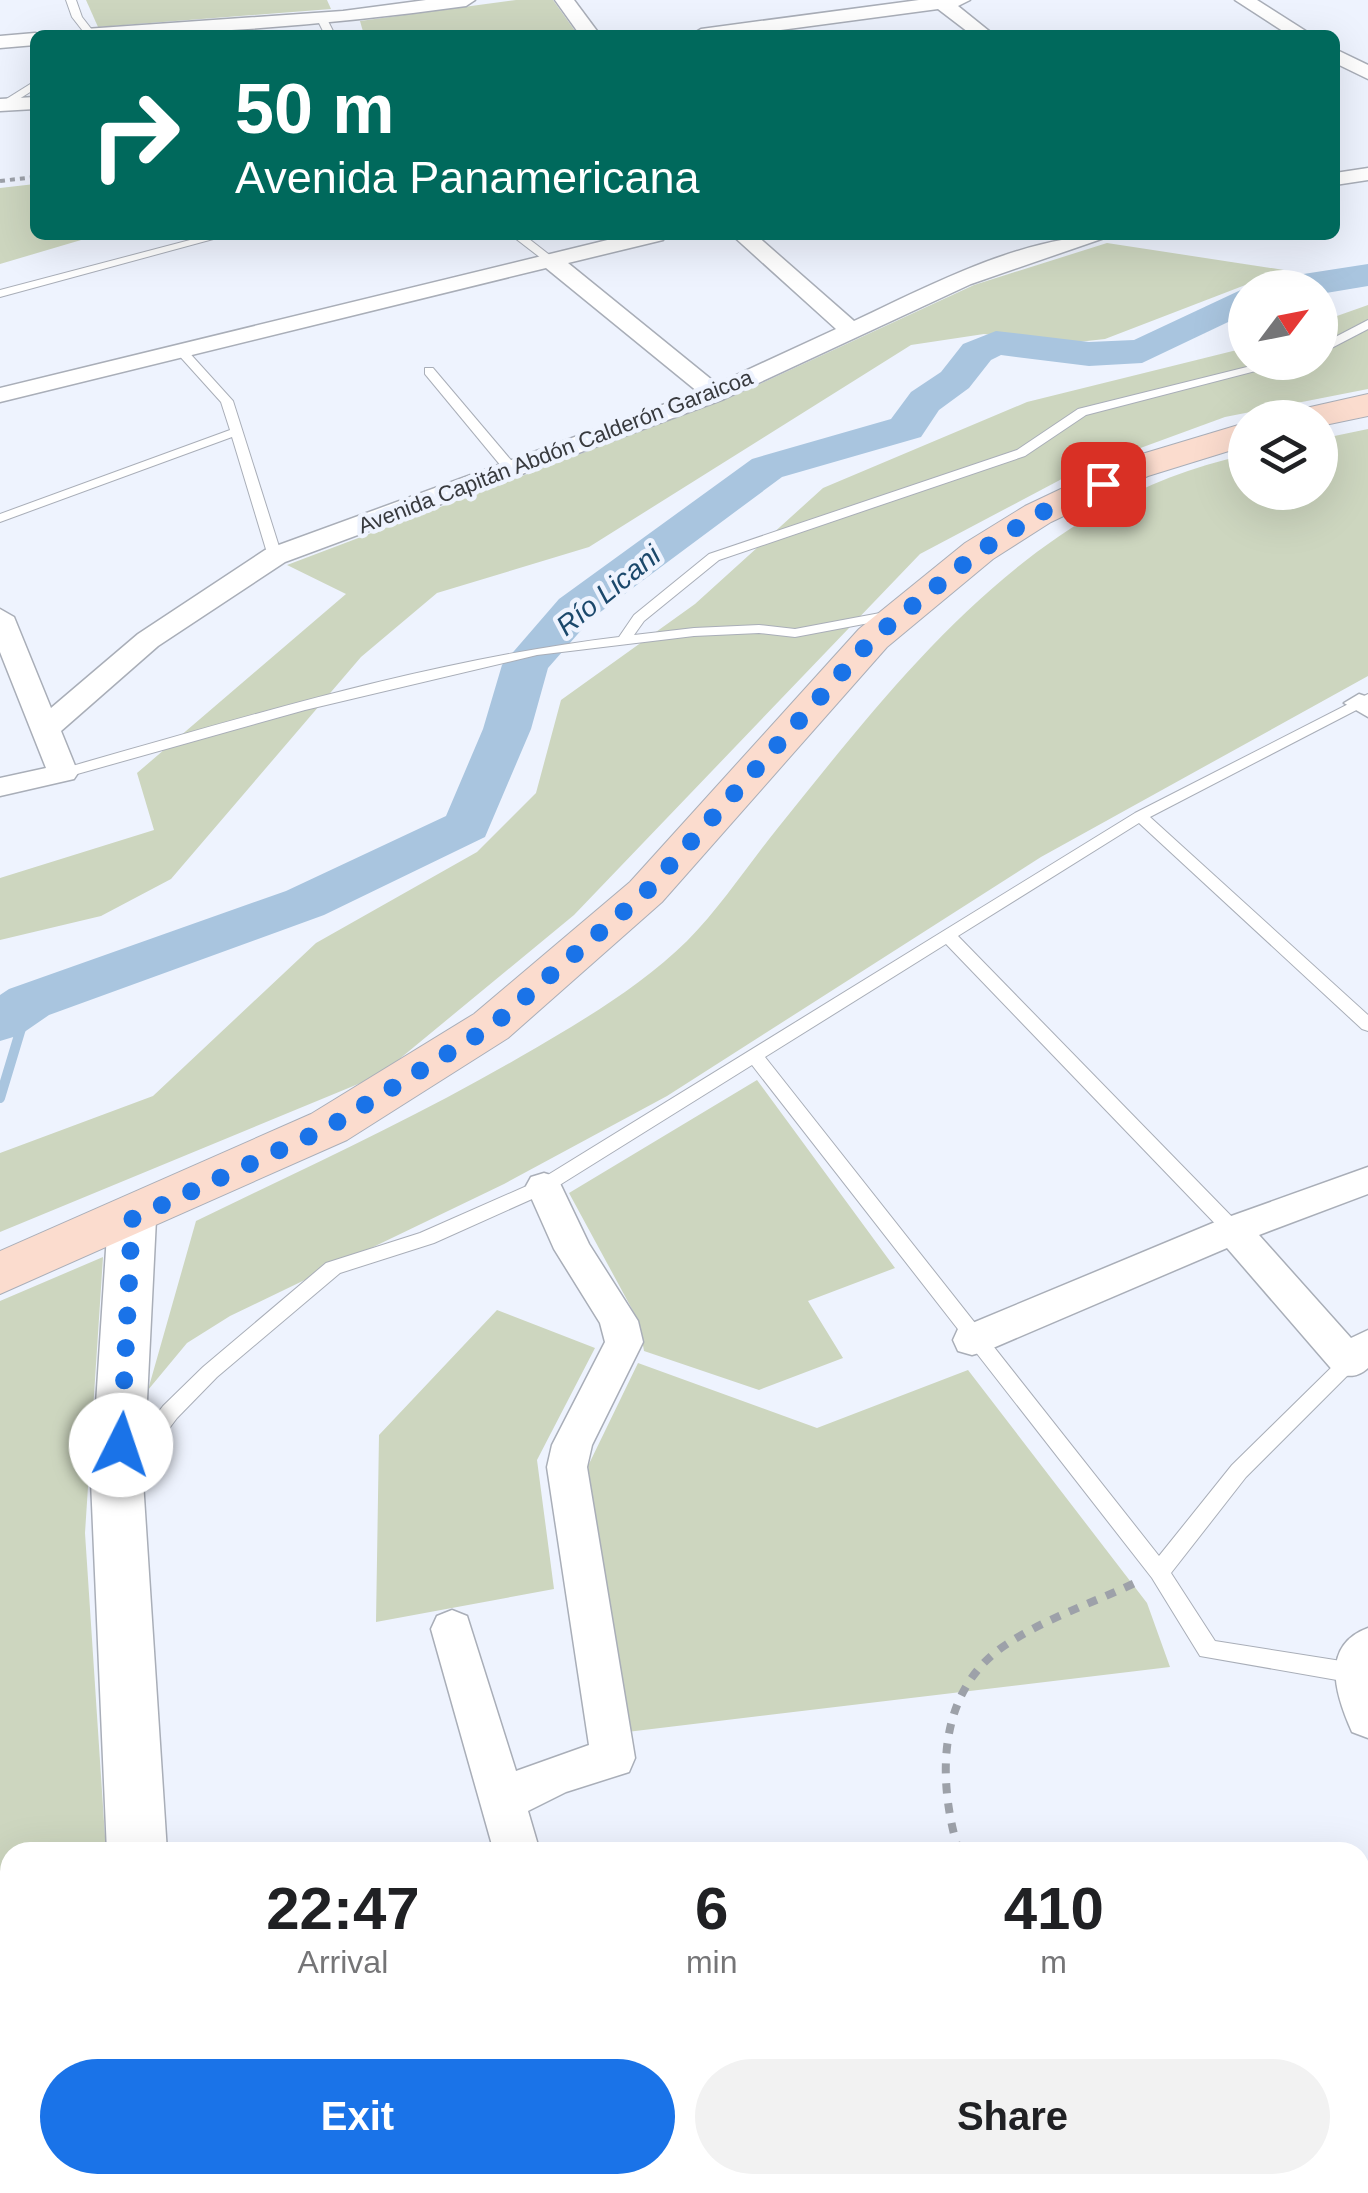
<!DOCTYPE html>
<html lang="en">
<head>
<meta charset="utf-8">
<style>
	:root { --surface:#fff; --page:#f2f2f2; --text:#202124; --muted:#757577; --accent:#1a73e8 }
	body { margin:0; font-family:Helvetica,sans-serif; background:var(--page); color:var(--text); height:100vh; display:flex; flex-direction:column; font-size:38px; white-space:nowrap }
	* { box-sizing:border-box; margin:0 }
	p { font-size:32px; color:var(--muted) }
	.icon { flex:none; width:55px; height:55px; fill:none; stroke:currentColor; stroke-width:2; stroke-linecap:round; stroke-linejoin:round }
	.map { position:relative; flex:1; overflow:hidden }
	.drawer { position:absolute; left:0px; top:1842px; width:1370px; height:352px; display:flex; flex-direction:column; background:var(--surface); border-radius:30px 30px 0 0; box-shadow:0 10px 40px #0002 }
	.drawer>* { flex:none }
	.banner { position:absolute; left:30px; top:30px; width:1310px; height:210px; border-radius:15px; box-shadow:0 10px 40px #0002; background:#00695c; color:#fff; overflow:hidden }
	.needle { width:65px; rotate:58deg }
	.buttons { position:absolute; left:1228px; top:270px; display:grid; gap:20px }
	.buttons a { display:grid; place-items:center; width:110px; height:110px; border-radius:50%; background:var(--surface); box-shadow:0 10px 40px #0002; font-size:50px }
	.pin { position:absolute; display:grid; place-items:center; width:85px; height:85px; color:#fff; margin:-42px; border-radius:20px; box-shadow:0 5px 15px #0006 }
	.me { position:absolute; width:110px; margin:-55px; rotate:4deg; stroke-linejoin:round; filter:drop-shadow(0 0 8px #0008) }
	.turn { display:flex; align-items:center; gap:35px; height:210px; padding:0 40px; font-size:45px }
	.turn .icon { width:130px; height:130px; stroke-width:2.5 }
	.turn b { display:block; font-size:70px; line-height:85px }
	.eta { display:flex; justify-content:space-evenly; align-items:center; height:170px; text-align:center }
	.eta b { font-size:60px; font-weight:700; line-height:70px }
	.primary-button { display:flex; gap:20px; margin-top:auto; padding:20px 40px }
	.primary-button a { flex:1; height:115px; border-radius:60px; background:var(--accent); color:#fff; font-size:40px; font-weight:700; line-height:115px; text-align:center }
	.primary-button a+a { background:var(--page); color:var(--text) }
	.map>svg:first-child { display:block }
	.green { fill:#cdd6bf }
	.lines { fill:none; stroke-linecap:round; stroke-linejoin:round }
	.stream { stroke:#a9c5df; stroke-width:10 }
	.river { fill:#a9c5df; fill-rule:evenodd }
	.service-casing { stroke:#a9aeb8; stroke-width:2 }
	.minor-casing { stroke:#a9aeb8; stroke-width:3 }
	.tertiary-casing { stroke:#a9aeb8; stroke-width:3 }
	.secondary-casing { stroke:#a9aeb8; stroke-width:2 }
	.path-far1 { stroke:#9da1a9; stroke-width:4; stroke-dasharray:5 5; stroke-linecap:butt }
	.path { stroke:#9da1a9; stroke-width:8; stroke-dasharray:10 10; stroke-linecap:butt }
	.service { fill:#fff; fill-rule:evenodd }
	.minor { fill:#fff; fill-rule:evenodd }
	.tertiary { fill:#fff; fill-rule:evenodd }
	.secondary { fill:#fbdcce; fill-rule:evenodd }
	.route { stroke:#1a73e8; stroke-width:18; stroke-dasharray:0 32.4 }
	.labels { text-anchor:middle; stroke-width:9; stroke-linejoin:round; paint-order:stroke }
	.far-street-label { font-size:22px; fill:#383a3e; stroke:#eef3fe }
	.water-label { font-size:28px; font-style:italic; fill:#1b486b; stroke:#eef3fe }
</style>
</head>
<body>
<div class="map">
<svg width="1368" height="2193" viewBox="0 0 1368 2193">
	<rect width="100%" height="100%" fill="#eef3fe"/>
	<!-- green -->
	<g class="green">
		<polygon points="86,0 327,0 331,9 98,27"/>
		<polygon points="516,0 553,0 578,35 364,35 360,21"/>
		<polygon points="35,184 35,235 98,235 0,264 0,188"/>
		<polygon points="1107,243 1284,270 1105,339 1069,343 984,334 911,345 589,547 437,593 361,657 171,879 101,916 0,940 0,878 154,830 137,773 346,594 287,565 736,395 974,285"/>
		<polygon points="1368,305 1368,389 1225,417 1075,472 920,554 574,915 380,1075 0,1232 0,1153 153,1096 316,943 477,852 536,793 561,700 695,604 823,488 1027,402 1245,348 1245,362 1320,362 1320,322"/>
		<path d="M1368,429v247l-327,181 -374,239 -163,88 -274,132 -43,27 -39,47 48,-169c109,-53 219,-103 324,-164 57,-33 119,-69 167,-116 33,-33 61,-76 90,-112 128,-159 256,-328 468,-374v37h75v-53z"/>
		<polygon points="757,1080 895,1268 808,1301 843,1358 759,1390 644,1351 639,1322 569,1193"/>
		<polygon points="103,1257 85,1533 106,1852 10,1852 10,2185 134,2185 135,2193 0,2193 0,1301"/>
		<polygon points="497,1310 595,1348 537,1460 554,1589 376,1622 379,1435"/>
		<polygon points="638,1363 817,1428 968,1370 1147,1603 1170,1667 627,1732 588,1466"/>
		<polygon points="1368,2046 1368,2193 1235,2193 1232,2185 1360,2185 1360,2048"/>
	</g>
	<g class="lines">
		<!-- stream -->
		<polyline class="stream" points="0,1098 29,1002"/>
		<!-- river -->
		<g class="river">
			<polygon points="1368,264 1368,286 1320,294 1320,288 1266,288 1271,280 1284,277"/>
			<polygon points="1245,288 1245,314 1142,363 1089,366 1001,355 991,360 969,388 939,410 921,437 782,477 591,619 548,668 531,729 485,837 324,915 49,1015 20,1035 0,1041 0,995 9,989 286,891 446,816 483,729 502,665 559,599 752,459 891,419 911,392 941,372 963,344 996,331 1089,342 1134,340"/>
		</g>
		<defs>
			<g id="service">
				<polygon points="66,0 76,0 82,17 96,35 86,35 72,17"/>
				<polygon points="322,16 327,19 335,35 325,35 317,19"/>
				<polygon points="35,81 35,89 0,111 0,103"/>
				<polygon points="209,235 228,235 0,297 0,290"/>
				<polygon points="511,235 524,235 556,260 546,262"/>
				<polygon points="1368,320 1368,329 1320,354 1320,345"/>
				<polygon points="181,347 185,348 233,401 282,556 280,559 270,559 268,556 232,437 0,522 0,514 230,430 221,402 175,351"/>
				<path d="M1267,362h23l-204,53 -61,41 -306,104 -75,61 -10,14 60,-7 65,-3 36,4 101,-19 7,4 -2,3 -106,20 -36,-4 -65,3 -157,19 -232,55 -242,68 -8,-5 3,-3c184,-52 370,-110 561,-133l15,-22 75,-61 308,-104 61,-41z"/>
				<polygon points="425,368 433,368 516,466 516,472 506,472 425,374"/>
				<polygon points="1368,694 1368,704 1150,817 1368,1015 1368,1031 1362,1029 1139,823 958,936 1240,1225 1242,1230 1240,1235 1226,1235 946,944 765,1057 1159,1556 1232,1465 1342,1357 1349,1354 1356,1357 1359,1362 1356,1367 1246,1477 1171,1573 1215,1641 1354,1663 1362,1666 1365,1673 1362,1680 1354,1683 1200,1656 1152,1578 752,1065 550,1191 434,1243 340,1273 217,1377 177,1418 140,1467 133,1469 126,1467 123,1461 126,1455 163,1406 203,1367 326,1263 420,1233 538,1181 1135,813"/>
				<polygon points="1368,1963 1368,1987 1360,1988 1360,1964"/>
			</g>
			<g id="minor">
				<path d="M426,0h49l-9,6c-130,18 -259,29 -391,29l10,-6 258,-18z"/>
				<polygon points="555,0 574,0 600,35 580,35"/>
				<polygon points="919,0 970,0 958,6 994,35 972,35 938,9 743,35 691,35 701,29"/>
				<polygon points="1235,0 1257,0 1312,35 1289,35"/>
				<polygon points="35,33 42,35 35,35 35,45 0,48 0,36"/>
				<polygon points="1335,49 1368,65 1368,79 1335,63"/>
				<polygon points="35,97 35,109 0,111 0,99"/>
				<polygon points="1368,168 1368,180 1335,185 1335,173"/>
				<path d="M628,235h38l-3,5 -95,23 149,121 119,-55 -104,-94h24l98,86c79,-37 170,-86 259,-86l-142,49 -247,115 -439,163 -127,84 -97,85 17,42 -4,6 -74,17v-18l46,-10 -46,-116v-43l14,8 37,91 87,-74 127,-84 433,-158 -152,-124 -546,134v-14z"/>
				<polygon points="1359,694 1368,697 1368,717 1344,703"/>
				<path d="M1368,1167v27l-109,41 92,103 17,-8v38c-11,10 -20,9 -33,5l-108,-125 -241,103 -14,4 -14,-4 -5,-11 5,-11 262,-109z"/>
				<polygon points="544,1173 557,1177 589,1244 638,1321 643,1342 592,1445 587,1467 635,1758 629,1772 566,1792 528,1811 540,1852 494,1852 431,1629 437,1616 452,1610 467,1616 516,1771 589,1745 547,1467 552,1445 605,1342 600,1323 554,1249 526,1186 531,1177"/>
				<path d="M1368,1628v110l-16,-6c-16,-36 -33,-86 16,-104z"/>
				<polygon points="574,2185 626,2185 628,2193 576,2193"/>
			</g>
			<g id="tertiary">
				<polygon points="132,1201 149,1207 156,1219 143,1481 167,1852 107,1852 91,1481 108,1219 115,1207"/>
				<polygon points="134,2185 200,2185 201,2193 135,2193"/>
			</g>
			<g id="secondary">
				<polygon points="1368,394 1368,416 1320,426 1320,418 1293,418 1297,410"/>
				<polygon points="1245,423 1245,446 1148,476 1051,522 993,559 887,647 662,902 508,1038 347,1140 0,1294 0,1251 311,1114 474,1014 630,882 859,629 965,543 1025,506 1122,460"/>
			</g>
		</defs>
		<!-- service casing -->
		<use href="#service" class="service-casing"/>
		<!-- minor casing -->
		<use href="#minor" class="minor-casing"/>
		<!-- tertiary casing -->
		<use href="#tertiary" class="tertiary-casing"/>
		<!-- secondary casing -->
		<use href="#secondary" class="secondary-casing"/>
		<!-- path-far1 -->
		<polyline class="path-far1" points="0,181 35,177"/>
		<!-- path -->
		<g class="path">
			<path d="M959,1852c-22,-71 -23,-162 48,-208 41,-27 89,-42 132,-63"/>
			<polyline points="1112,2185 1115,2193"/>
		</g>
		<!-- service -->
		<use href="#service" class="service"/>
		<!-- minor -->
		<use href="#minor" class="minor"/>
		<!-- tertiary -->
		<use href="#tertiary" class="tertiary"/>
		<!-- secondary -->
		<use href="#secondary" class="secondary"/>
	</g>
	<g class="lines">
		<!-- route -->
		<polyline class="route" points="121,1445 132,1219 329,1127 492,1026 646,892 873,638 980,551 1038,514 1103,484"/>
	</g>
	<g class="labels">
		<!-- far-street labels -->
		<g class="far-street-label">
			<text transform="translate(555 451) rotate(-21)" y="8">Avenida Capitán Abdón Calderón Garaicoa</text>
		</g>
		<!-- water labels -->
		<g class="water-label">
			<text transform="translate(608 590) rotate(-39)" y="10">Río Licani</text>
		</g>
	</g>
</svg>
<div class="buttons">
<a><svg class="needle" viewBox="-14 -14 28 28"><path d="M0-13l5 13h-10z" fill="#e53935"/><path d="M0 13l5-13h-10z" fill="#757577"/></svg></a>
<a><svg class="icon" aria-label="layers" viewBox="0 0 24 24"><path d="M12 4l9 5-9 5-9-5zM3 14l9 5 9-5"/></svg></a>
</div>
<div class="pin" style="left:1103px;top:484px;background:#d93025"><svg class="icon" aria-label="arrive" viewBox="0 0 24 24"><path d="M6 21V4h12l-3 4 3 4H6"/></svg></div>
<svg class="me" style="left:121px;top:1445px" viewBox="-20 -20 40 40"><circle r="19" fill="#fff"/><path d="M0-13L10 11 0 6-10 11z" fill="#1a73e8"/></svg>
<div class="banner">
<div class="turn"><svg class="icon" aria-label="right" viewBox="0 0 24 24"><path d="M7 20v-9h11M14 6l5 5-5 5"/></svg><div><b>50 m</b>Avenida Panamericana</div></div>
</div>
<section class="drawer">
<div class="eta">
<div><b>22:47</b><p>Arrival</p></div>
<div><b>6</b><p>min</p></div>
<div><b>410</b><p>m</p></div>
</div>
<div class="primary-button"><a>Exit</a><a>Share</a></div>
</section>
</div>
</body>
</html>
